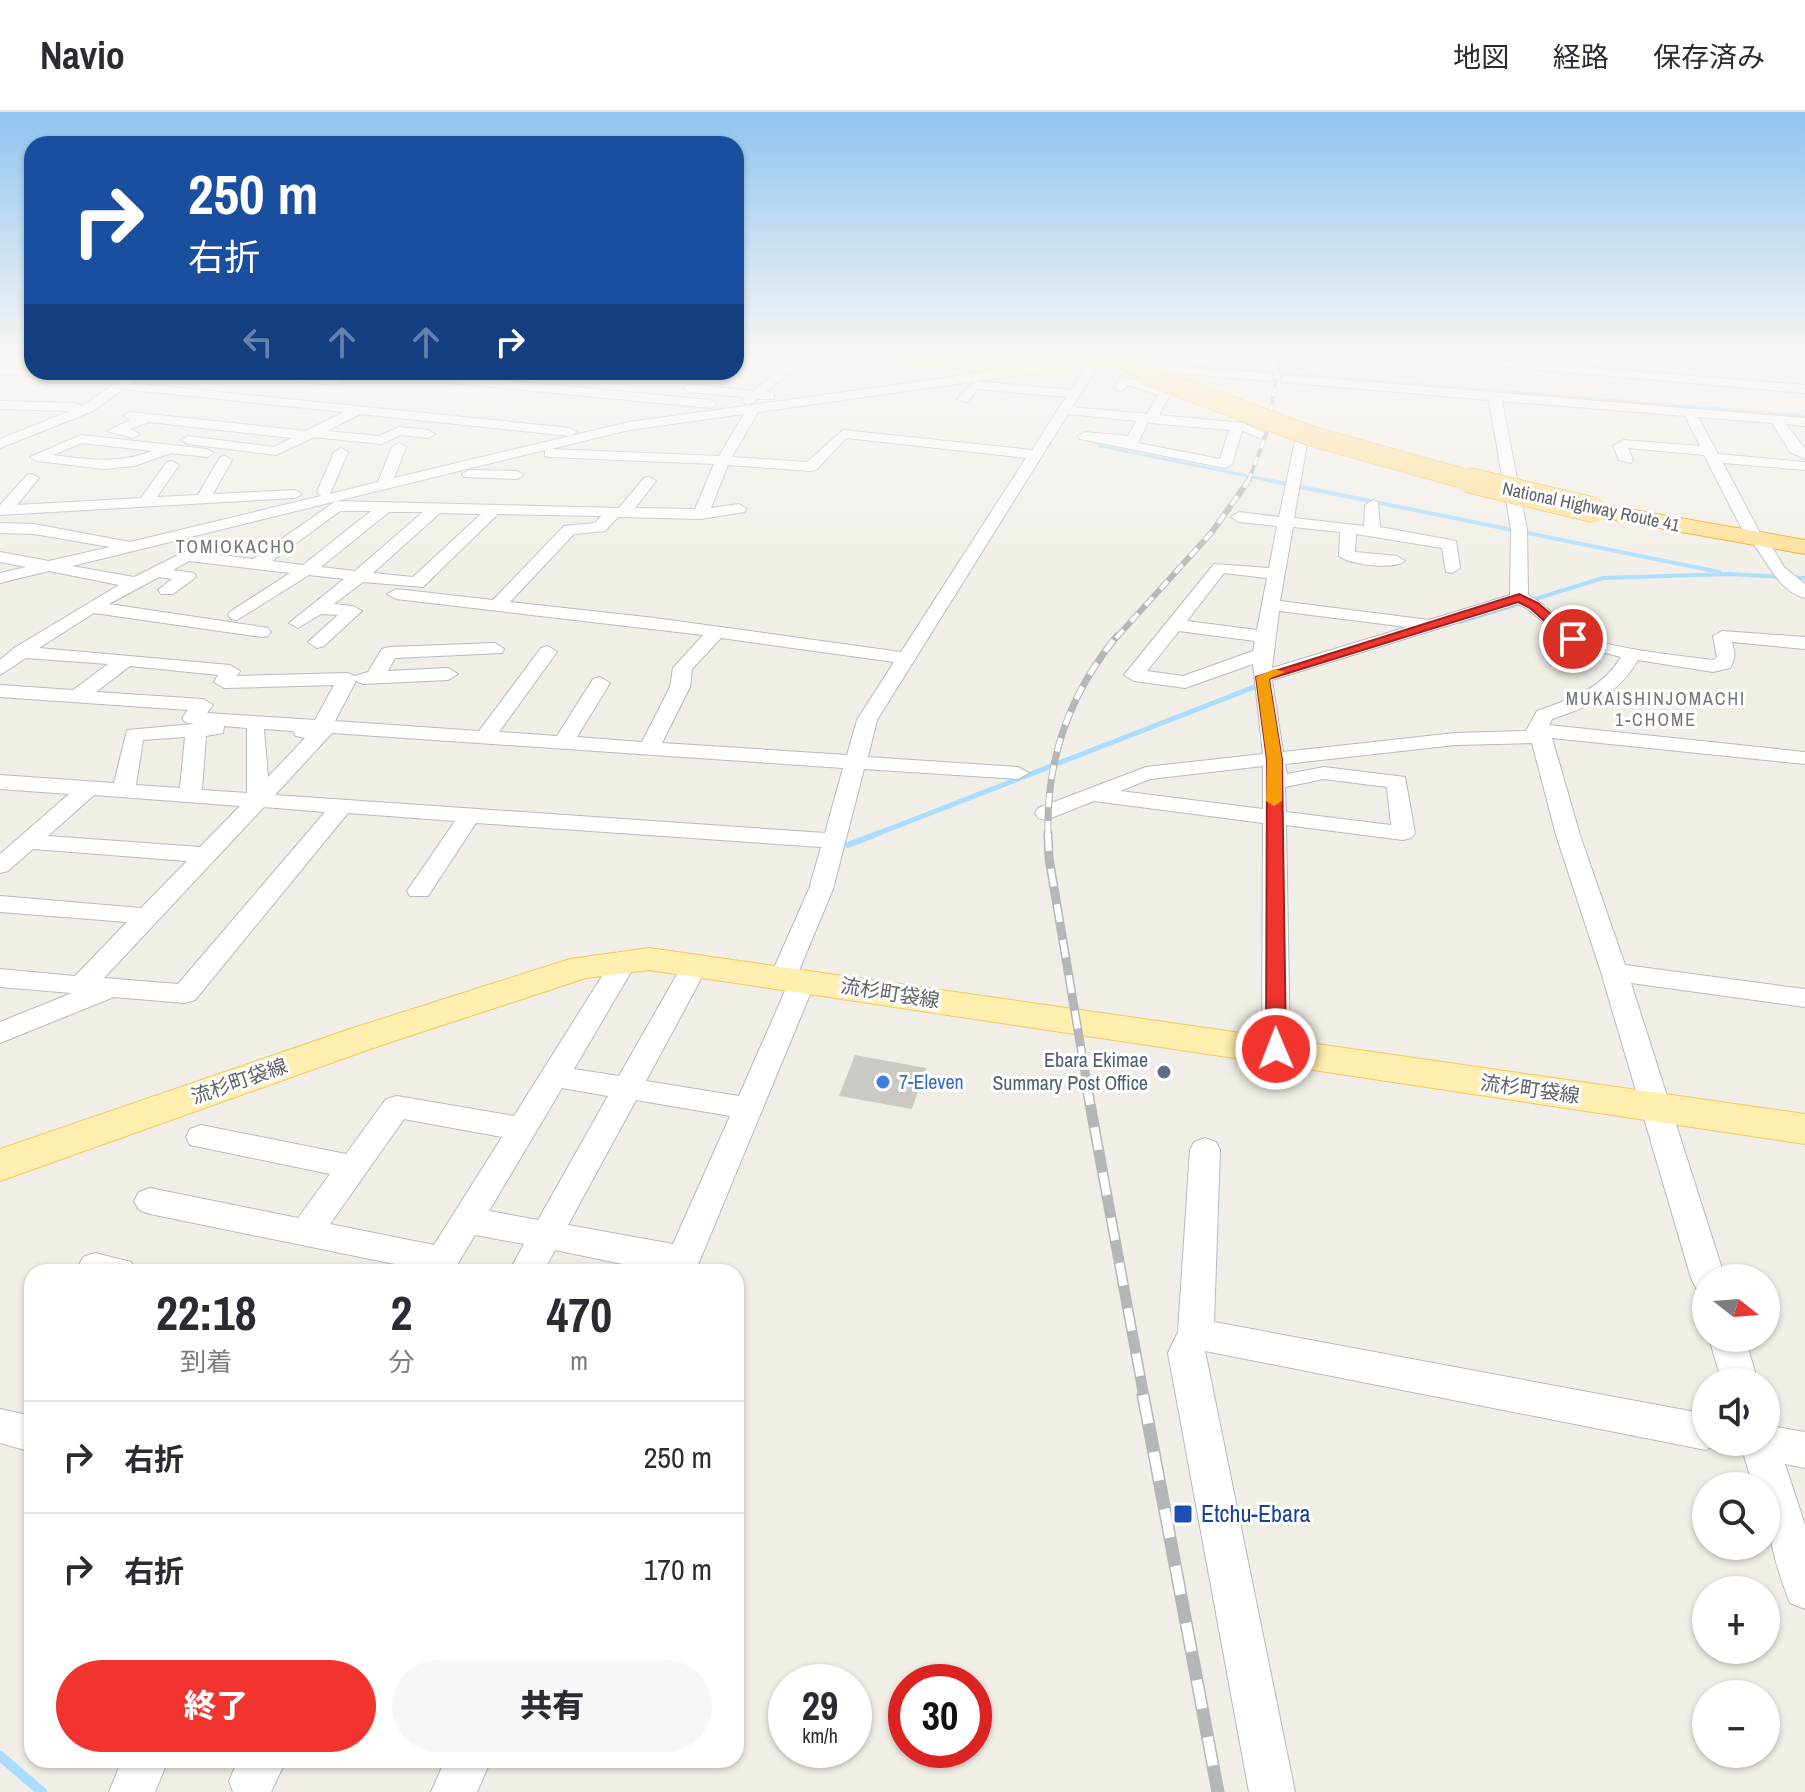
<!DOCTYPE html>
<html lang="ja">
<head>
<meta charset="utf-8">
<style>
	:root { --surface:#fff; --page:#f7f7f7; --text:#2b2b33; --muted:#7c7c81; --line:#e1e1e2; --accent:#f1342d }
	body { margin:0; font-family:"Archivo Narrow","Noto Sans JP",sans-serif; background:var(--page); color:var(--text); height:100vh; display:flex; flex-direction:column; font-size:30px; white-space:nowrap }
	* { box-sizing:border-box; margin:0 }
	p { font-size:26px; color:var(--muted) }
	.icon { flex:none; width:44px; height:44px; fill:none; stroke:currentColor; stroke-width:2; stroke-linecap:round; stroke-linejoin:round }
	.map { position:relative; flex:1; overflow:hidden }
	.side { position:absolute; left:24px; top:1152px; width:720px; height:504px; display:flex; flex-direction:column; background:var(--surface); border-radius:24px; box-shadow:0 2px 6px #0004 }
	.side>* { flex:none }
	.top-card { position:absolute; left:24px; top:24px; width:720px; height:244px; border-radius:24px; box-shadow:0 2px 6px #0004; background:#1a4fa0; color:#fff; overflow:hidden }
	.needle { width:52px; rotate:107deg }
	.tools { position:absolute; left:1692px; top:1152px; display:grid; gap:16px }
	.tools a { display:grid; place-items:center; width:88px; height:88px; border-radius:50%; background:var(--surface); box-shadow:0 2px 6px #0004; font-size:40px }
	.speed { position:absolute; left:768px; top:1552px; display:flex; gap:16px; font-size:40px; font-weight:700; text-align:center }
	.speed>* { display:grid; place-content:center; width:104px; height:104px; border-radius:50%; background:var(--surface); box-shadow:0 2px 6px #0004; line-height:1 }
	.speed small { font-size:20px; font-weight:400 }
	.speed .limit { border:12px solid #d22; background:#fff; color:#111 }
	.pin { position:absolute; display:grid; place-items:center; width:68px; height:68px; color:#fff; margin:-34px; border:4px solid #fff; border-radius:50%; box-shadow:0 2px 8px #0007 }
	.me { position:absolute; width:88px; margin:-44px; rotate:359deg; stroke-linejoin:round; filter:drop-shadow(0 0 6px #0008) }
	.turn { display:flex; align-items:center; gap:28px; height:168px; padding:0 32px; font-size:36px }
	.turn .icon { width:104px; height:104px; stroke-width:2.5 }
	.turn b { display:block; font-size:56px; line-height:68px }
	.lanes { display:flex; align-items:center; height:76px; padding:0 32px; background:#0003; justify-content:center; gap:40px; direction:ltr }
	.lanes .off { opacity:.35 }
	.eta { display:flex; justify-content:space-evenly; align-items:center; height:136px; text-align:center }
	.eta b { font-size:48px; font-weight:800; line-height:56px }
	.action { display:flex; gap:16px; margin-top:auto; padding:16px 32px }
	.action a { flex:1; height:92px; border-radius:48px; background:var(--accent); color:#fff; font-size:32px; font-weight:800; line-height:92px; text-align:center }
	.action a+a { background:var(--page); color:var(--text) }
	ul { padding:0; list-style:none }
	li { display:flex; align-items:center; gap:24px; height:112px; padding:0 32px; border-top:2px solid var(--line) }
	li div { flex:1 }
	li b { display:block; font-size:30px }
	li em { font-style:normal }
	header { display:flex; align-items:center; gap:48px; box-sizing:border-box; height:112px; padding:0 40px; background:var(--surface); border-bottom:2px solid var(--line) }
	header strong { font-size:38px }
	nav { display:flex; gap:44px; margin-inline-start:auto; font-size:28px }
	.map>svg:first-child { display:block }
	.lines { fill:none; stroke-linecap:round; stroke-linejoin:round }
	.stream-far4 { stroke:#a9ddff; stroke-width:3 }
	.stream-far3 { stroke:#a9ddff; stroke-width:4 }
	.stream-far2 { stroke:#a9ddff; stroke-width:5 }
	.stream-far1 { stroke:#a9ddff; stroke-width:6 }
	.stream { stroke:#a9ddff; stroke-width:10 }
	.building { fill:#ccc9c4 }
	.minor-casing { stroke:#b7babe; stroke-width:2 }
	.major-casing { stroke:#f8c559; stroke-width:2 }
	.highway-casing { stroke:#f8a100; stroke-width:2 }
	.minor { fill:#fff; fill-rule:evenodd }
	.major { fill:#ffefae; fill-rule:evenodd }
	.highway { fill:#ffde90; fill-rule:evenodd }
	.rail-far5-casing { stroke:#b5b6b7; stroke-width:4 }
	.rail-far4-casing { stroke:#b5b6b7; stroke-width:6 }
	.rail-far3-casing { stroke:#b5b6b7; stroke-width:7 }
	.rail-far2-casing { stroke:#b5b6b7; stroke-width:9 }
	.rail-far1-casing { stroke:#b5b6b7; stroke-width:11 }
	.rail-casing { stroke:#b5b6b7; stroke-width:13 }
	.rail-far5 { stroke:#fff; stroke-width:3; stroke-dasharray:9; stroke-linecap:butt }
	.rail-far4 { stroke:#fff; stroke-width:4; stroke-dasharray:11; stroke-linecap:butt }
	.rail-far3 { stroke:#fff; stroke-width:5; stroke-dasharray:14; stroke-linecap:butt }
	.rail-far2 { stroke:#fff; stroke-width:6; stroke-dasharray:18; stroke-linecap:butt }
	.rail-far1 { stroke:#fff; stroke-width:8; stroke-dasharray:23; stroke-linecap:butt }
	.rail { stroke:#fff; stroke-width:10; stroke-dasharray:29; stroke-linecap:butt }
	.highway-bridge-far1-casing { stroke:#f8a100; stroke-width:21; stroke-linecap:butt }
	.highway-bridge-casing { stroke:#f8a100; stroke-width:26; stroke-linecap:butt }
	.highway-bridge-far1 { stroke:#ffde90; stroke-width:20 }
	.highway-bridge { stroke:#ffde90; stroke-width:25 }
	.route { fill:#f1342d; stroke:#9d221d; stroke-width:2 }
	.slow { fill:#f59e0b }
	.service-dot { fill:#5c6f8a; stroke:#fff; stroke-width:3 }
	.shop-dot { fill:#3f7fe0; stroke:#fff; stroke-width:3 }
	.transit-dot { fill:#1a4fb4; stroke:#fff; stroke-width:3 }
	.labels { text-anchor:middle; stroke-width:6; stroke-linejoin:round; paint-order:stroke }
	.far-street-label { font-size:18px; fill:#5e6368; stroke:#fff }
	.far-neighbourhood-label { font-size:18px; letter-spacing:2px; fill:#6f757a; stroke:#fff }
	.street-label { font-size:20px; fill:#5e6368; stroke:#fff }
	.service-label { font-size:20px; fill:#4e5e75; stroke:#fff; text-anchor:end }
	.shop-label { font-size:20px; fill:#366cbe; stroke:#fff; text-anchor:start }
	.near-transit-label { font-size:24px; fill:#164399; stroke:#fff; text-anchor:start }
</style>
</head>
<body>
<header>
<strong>Navio</strong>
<nav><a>地図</a><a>経路</a><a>保存済み</a></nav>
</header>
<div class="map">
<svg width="1805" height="1680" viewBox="0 0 1805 1680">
	<rect width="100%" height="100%" fill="#f1eee7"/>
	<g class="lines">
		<!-- stream-far4 -->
		<g class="stream-far4">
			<polyline points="1154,251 1805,304"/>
			<polyline points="1100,334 1277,370"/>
		</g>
		<!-- stream-far3 -->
		<g class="stream-far3">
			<polyline points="1267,368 1719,460"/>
			<polyline points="1460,510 1603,466 1729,462 1805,466"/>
		</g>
		<!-- stream-far2 -->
		<polyline class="stream-far2" points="874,723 1262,572"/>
		<!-- stream-far1 -->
		<polyline class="stream-far1" points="848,733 879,721"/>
		<!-- stream -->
		<polyline class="stream" points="0,1644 42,1680"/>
	</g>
	<!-- building -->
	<polygon class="building" points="855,943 926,956 912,997 839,984"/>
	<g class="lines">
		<defs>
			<g id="minor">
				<polygon points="794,245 807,245 766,280 774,281 774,287 758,287 748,293 742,289 745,285 689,280 683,276 689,272 753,279"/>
				<polygon points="1461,245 1805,273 1805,281 1483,253"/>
				<path d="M1094,248l6,3 -28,44 75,7 11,-19 -30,-10 -8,7 -6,-4 6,-10 25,2 26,13 -12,22 84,8 24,11 -7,4 -18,-7 -10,33 -7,4 -145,-29 -2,-3 7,-4 43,4 8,-15 -68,-7 -191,306 -9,37 150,10 11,6 -11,6 -154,-10 -31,120 -35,84 14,1 4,6 -121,292h-34l-106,-22 -12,22h-34l15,-28 -49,-9 -22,37h-35l1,-3 -269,-55 -11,-4 -5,-9 5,-9 11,-4 148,30 32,-44 -140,-29 -4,-8 4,-8 11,-4 145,29 40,-55 11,-3 117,20 102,-162 9,-2 9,2 4,6 -64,109 45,7 64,-112 4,-6 9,-3 9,3 4,6 -63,117 93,15 49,-112 -14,-1 -4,-6 39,-88 12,-42 -345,-24 -48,73h-18l-3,-5 48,-70 -107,-8 -153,187 -10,3 -71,-6 -114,46v-21l72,-29 -72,-6v-18l75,7 52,-54 -127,-10v-16l141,12 46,-47 -154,-12 -25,22 -8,2v-19l69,-60 -69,-5v-14l114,8 13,-53 67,-6 -9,-2 -3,-4 6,-8 -188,-13v-12l73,5 35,-26 -82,-6 -26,17v-15l14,-12 105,-63 -70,-14 -49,12v-10l26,-6 -26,-5v-10l49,9 61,-14 -76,-13 -34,-1v-10l34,1 96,18 191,-46 -4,-4 17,-40 7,-4 7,4 -18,42 48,-12 14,-35 7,-4 7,4 -12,31 235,-56 401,-56 6,4 -2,3 -276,39 -26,45 75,5 36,-32 189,20 34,-53 -88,-8 -11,13 -10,-3 18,-18 96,9 19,-29zM744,302l-25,42 -168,-7 78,-19zM1148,310l3,1 78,7 -9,29 -82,-16zM846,326l180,20 -125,194 -246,-34 -145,-16 64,-68 31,-3 13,-14 83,2 43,-7 3,-3 -8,-5 -28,4 17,-43 83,6 5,-1zM545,338v6l5,1 164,7 -19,45 -60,-1 21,-27 -7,-4 -5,1 -25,30 -283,-7 -83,58 -48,-6 5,-5 -8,-5 -68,34 -62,-11zM340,399h31l-68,54 -31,-4zM389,400h34l-68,59 -34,-4zM440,401l41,1 -68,63 -40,-4zM498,402l103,2 -6,7 -31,3 -71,74 -97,-11 -9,5 9,5 307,36 -30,33 -3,19 -28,55 -65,-5 33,-54 -10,-6 -7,2 -36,57 -58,-4 58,-80 -9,-6 -7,2 -62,83 -144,-10 21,-40 7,3 85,-4 10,-6 -10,-6 -60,3 7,-13 107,-5 2,-4 -9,-6 -106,4 -7,2 -14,23 -13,4 -8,-3 -110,3 3,-5 -10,-6 -191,-17 55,-35 168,24 6,-1 3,-4 -3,-4 -6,-1 -153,-23 50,-27 13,2 -14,11 3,4h12l23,-17 -2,-4 -21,-3 16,-9 101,12 -59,38 -3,4 3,4 6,1 72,-45 35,4 -55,44 9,5 23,-14 17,1 -30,27 9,6 7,-2 38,-35 -9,-5 -19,-2 29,-22 60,5zM721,526l173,24 -37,58 -10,35 -185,-12 28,-56 2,-18zM130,554l88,9 -4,7 10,6 110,-3 -19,35 -108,-7 6,-8 -10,-6 -107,-7zM224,614l23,2v65l-45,-3 4,-54 17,-3zM264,617l29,2 3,5 9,2 -37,39zM332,621l511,35 -18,65 -550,-38zM185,625l-5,51 -44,-3 7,-45zM94,683l146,11 -40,41 -152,-11zM264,695l61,5 -147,172 -74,-6zM562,976l46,8 -70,124 -49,-9zM636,988l94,16 -57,128 -105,-19zM404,1007l98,18 -68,108 -104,-21z"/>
				<polygon points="1143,252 1269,261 1275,265 1269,269 1139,258 1139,254"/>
				<polygon points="0,255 32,256 32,260 137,260 141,263 132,271 570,316 577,320 570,324 360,302 327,319 379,324 399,315 428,318 435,322 428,326 401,323 381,332 314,325 276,343 188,332 181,328 188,324 274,335 292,326 149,310 130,317 140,322 133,326 107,319 130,308 124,304 130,300 306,319 344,300 123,277 93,299 0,336 0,327 70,299 0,297 0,289 76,291 82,294 123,266 0,263"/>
				<polygon points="258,260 333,265 344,260 360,260 335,273 263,266 259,265"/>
				<polygon points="373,260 416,260 711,288 717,292 711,296 379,264"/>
				<path d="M1286,263l519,43v8l-19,-2 19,25v10l-15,-7 -18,-29 -74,-6 20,37 87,8v8l-82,-7 38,72 5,2 18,30 21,17v14c-31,-8 -40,-46 -60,-63l-41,-80 -76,-7 5,12 -2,3 -12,-3 -6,-14 11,-6 76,6 -15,-30 -183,-15 25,128 1,66c19,10 32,27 49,38 23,15 106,23 136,27l4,-3 -4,-21 9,-5 83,6v12l-73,-7c3,11 4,17 -2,26l-17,4 -75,-12c-20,35 -50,47 -86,59l-3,6 256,27v12l-253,-26 28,97 45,130 180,24v18l-174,-24 94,295h-19v14l-10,-4 -5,-10 -90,-306 -45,-137 -24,-92 -77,2 -170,19 2,10 37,-7 81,10 10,56 -4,5 -8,2 -117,-15 4,224 -4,7 -10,3 -10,-3 -4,-7 1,-226 -169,-22 -48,19 -8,-2 -3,-5 3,-5 108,-41 117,-13 -10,-90 -68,24 -51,-7 -10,-6 90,-111 55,4 8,-42 -38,-4 -8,-5 8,-5 40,5 16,-76 12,3 -13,74 70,8 1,-21 8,-5 5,2 2,25 76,14 4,27 -8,5 -6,-1 -4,-24 -86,-14 -1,18 42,4 8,5c-11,9 -55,4 -66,-5l1,-24 -47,-5 -13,74 149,19 81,-25 1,-66 -22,-129 -207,-18v-6zM1224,461l43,5 -10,52 -70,-9zM1518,492l10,5 39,34 54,14c-19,32 -50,42 -84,54l-11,20 -71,2 -172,19 -11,-72zM1279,499l128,16 -135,41zM1179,519l76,10 -2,10 -70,25 -36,-5zM1263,654v43l-143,-18 30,-12zM1324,667l63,8 4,38 -105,-13 -1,-25z"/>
				<path d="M81,323l126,14 7,4 -7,4 -36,-4 -37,13 -30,3 -67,-8 -7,-4zM82,331l70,8c-32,13 -65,9 -99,4z"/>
				<polygon points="225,344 232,348 213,382 295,378 302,382 295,386 0,403 0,393 27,363 32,362 39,366 17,393 141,386 167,350 172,349 179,353 157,385 198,383 220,345"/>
				<polygon points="469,358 517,359 524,363 517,367 464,365 462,362"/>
				<polygon points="1205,1026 1216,1030 1220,1038 1214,1210 1706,1302 1706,1330 1720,1330 1706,1338 1205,1239 1295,1680 1249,1680 1168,1241 1178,1220 1190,1038 1194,1030"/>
				<polygon points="95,1141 131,1150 136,1160 81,1160 78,1155 83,1145"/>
				<polygon points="1709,1226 1745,1226 1758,1270 1722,1270"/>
				<polygon points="0,1297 32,1304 32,1340 0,1331"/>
				<path d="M1766,1313l39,7v36l-20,-4 20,61v84l-15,-6c-16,-40 -24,-74 -24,-117h-13l-13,-44h26z"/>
				<polygon points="122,1648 168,1648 155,1680 109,1680"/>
				<polygon points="238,1648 286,1648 271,1680 233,1680 229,1669"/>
				<polygon points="445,1648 491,1648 477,1680 431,1680"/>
			</g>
			<g id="major">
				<polygon points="871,245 935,245 1030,253 1094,245 1132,246 1124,251 1030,263 878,250"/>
				<polygon points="649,836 1805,1002 1805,1032 649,858 586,866 376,935 0,1069 0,1037 350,917 570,847"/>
			</g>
			<g id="highway">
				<polygon points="1101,245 1125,245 1156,263 1147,269 1141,267"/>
				<polygon points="1594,391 1805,428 1805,442 1586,403 1582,398 1586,393"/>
			</g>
		</defs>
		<!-- minor casing -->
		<use href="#minor" class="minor-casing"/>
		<!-- major casing -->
		<use href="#major" class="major-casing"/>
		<!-- highway casing -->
		<use href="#highway" class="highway-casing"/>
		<!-- minor -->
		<use href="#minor" class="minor"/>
		<!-- major -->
		<use href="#major" class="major"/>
		<!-- highway -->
		<use href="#highway" class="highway"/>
		<defs>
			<polyline id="rail-far5" points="1248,370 1267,320 1280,245"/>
			<polyline id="rail-far4" points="1116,526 1212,420 1249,368"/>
			<path id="rail-far3" d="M1048,723c-2,-75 21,-141 69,-199"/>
			<polyline id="rail-far2" points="1048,721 1049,746 1087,972"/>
			<polyline id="rail-far1" points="1086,970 1144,1285"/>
			<polyline id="rail" points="1143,1283 1218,1680"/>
		</defs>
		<!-- rail-far5 casing -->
		<use href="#rail-far5" class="rail-far5-casing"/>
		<!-- rail-far4 casing -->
		<use href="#rail-far4" class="rail-far4-casing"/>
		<!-- rail-far3 casing -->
		<use href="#rail-far3" class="rail-far3-casing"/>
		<!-- rail-far2 casing -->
		<use href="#rail-far2" class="rail-far2-casing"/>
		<!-- rail-far1 casing -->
		<use href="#rail-far1" class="rail-far1-casing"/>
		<!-- rail casing -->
		<use href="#rail" class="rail-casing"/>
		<!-- rail-far5 -->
		<use href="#rail-far5" class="rail-far5"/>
		<!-- rail-far4 -->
		<use href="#rail-far4" class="rail-far4"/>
		<!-- rail-far3 -->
		<use href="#rail-far3" class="rail-far3"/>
		<!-- rail-far2 -->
		<use href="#rail-far2" class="rail-far2"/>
		<!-- rail-far1 -->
		<use href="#rail-far1" class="rail-far1"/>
		<!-- rail -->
		<use href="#rail" class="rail"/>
		<defs>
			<polyline id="highway-bridge-far1" points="1147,263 1311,324 1476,370"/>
			<polyline id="highway-bridge" points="1468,368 1594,398"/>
		</defs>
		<!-- highway-bridge-far1 casing -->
		<use href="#highway-bridge-far1" class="highway-bridge-far1-casing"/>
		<!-- highway-bridge casing -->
		<use href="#highway-bridge" class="highway-bridge-casing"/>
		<!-- highway-bridge-far1 -->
		<use href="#highway-bridge-far1" class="highway-bridge-far1"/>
		<!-- highway-bridge -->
		<use href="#highway-bridge" class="highway-bridge"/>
	</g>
	<!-- sky -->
	<linearGradient id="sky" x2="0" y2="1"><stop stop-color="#8fc4f1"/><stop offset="0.51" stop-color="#f9f7f4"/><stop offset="1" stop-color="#f9f7f4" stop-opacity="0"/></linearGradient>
	<rect width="1805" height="480" fill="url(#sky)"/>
	<!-- route -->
	<polygon class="route" points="1519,482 1538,491 1577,524 1577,530 1568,530 1530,496 1518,490 1269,567 1282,648 1286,937 1276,944 1269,942 1266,937 1267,648 1256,565"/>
	<!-- slow -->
	<polygon class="slow" points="1274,557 1285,560 1269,567 1282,648 1282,689 1274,694 1266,689 1267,648 1256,565"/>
	<!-- markers -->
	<circle class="service-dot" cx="1164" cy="960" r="8"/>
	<circle class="shop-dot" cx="883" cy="970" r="8"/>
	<rect class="transit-dot" x="1173" y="1392" width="20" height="20" rx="4"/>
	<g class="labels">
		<!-- far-street labels -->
		<g class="far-street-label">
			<text transform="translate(1591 395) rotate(12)" y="6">National Highway Route 41</text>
		</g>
		<!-- far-neighbourhood labels -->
		<g class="far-neighbourhood-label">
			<text x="236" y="441">TOMIOKACHO</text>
			<text x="1656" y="593">MUKAISHINJOMACHI<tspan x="1656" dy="21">1-CHOME</tspan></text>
		</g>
		<!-- street labels -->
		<g class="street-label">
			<text transform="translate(890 881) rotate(9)" y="7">流杉町袋線</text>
			<text transform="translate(239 969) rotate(-19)" y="7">流杉町袋線</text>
			<text transform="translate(1530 977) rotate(8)" y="7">流杉町袋線</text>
		</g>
		<!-- service labels -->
		<g class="service-label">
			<text x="1148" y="955">Ebara Ekimae<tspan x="1148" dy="23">Summary Post Office</tspan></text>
		</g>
		<!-- shop labels -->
		<g class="shop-label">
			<text x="899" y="977">7-Eleven</text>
		</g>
		<!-- near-transit labels -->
		<g class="near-transit-label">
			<text x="1201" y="1410">Etchu-Ebara</text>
		</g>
	</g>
</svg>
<div class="tools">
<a><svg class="needle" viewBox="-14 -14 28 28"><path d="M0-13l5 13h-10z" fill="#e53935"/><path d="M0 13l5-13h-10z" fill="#7c7c81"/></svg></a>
<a><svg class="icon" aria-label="sound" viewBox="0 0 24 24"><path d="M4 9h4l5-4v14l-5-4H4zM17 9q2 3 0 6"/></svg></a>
<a><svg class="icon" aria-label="search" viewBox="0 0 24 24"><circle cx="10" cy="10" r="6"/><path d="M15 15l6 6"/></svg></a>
<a>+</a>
<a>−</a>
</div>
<div class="speed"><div>29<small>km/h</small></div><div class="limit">30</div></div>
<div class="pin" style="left:1573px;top:527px;background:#d93025"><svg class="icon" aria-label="arrive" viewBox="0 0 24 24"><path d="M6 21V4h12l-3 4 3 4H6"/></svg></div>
<svg class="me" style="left:1276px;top:937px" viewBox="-20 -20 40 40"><circle r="17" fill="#f1342d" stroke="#fff" stroke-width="3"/><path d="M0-11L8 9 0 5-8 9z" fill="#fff"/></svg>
<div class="top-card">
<div class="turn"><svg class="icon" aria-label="right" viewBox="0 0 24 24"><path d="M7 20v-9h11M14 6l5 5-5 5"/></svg><div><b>250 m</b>右折</div></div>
<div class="lanes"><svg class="icon off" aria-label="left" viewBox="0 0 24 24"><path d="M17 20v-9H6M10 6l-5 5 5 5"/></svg><svg class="icon off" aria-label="ahead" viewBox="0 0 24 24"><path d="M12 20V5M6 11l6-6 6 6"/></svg><svg class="icon off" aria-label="ahead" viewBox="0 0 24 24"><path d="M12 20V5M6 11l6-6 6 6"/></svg><svg class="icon" aria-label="right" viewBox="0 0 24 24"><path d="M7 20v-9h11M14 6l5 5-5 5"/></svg></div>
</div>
<section class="side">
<div class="eta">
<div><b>22:18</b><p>到着</p></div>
<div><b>2</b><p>分</p></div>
<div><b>470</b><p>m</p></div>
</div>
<ul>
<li><svg class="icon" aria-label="right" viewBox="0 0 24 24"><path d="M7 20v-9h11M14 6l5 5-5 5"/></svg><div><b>右折</b></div><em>250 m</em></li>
<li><svg class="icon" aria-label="right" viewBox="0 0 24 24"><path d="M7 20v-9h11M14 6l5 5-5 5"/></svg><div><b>右折</b></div><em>170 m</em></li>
</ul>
<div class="action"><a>終了</a><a>共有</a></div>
</section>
</div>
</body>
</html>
